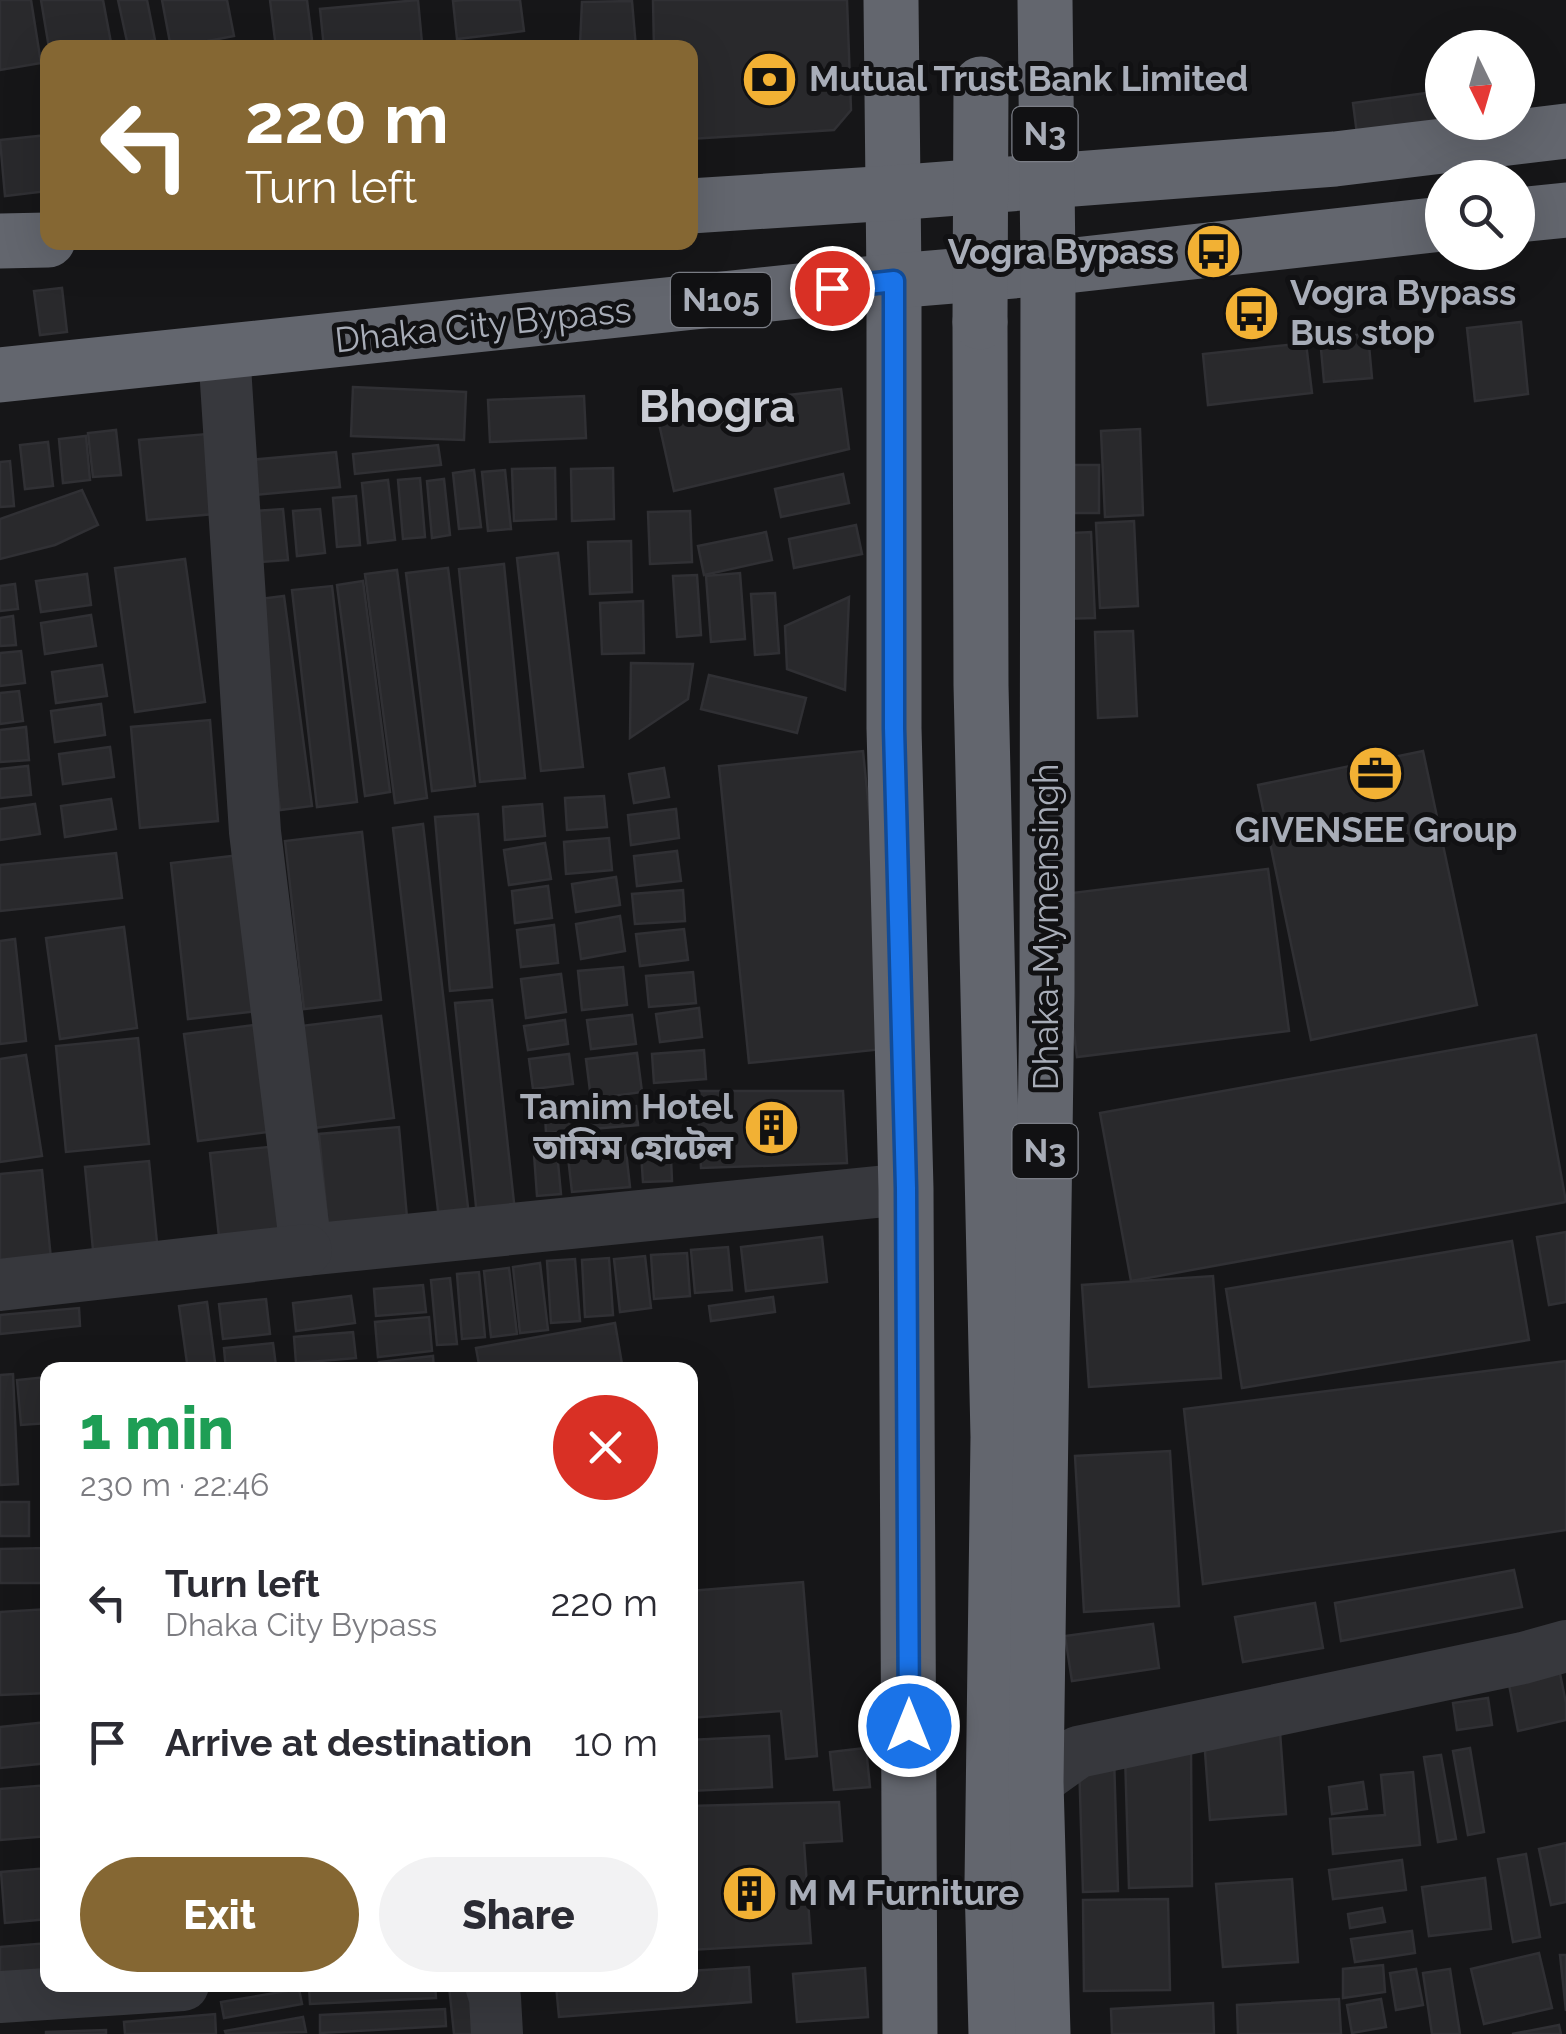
<!DOCTYPE html>
<html lang="en">
<head>
<meta charset="utf-8">
<style>
	:root { --surface:#fff; --page:#f2f2f3; --text:#2b2b33; --muted:#7c7c81; --accent:#856733 }
	body { margin:0; font-family:Raleway,"Noto Sans Bengali",sans-serif; background:var(--page); color:var(--text); height:100vh; display:flex; flex-direction:column; font-size:38px; white-space:nowrap }
	* { box-sizing:border-box; margin:0 }
	p { font-size:32px; color:var(--muted) }
	.icon { flex:none; width:55px; height:55px; fill:none; stroke:currentColor; stroke-width:2; stroke-linecap:round; stroke-linejoin:round }
	.map { position:relative; flex:1; overflow:hidden }
	.side { position:absolute; left:40px; top:1362px; width:658px; height:630px; display:flex; flex-direction:column; background:var(--surface); border-radius:20px; box-shadow:0 10px 40px #0002 }
	.side>* { flex:none }
	.guide { position:absolute; left:40px; top:40px; width:658px; height:210px; border-radius:20px; box-shadow:0 10px 40px #0002; background:#856733; color:#fff; overflow:hidden }
	.needle { width:65px; rotate:175deg }
	.controls { position:absolute; left:1425px; top:30px; display:grid; gap:20px }
	.controls a { display:grid; place-items:center; width:110px; height:110px; border-radius:50%; background:var(--surface); box-shadow:0 10px 40px #0002; font-size:50px }
	.pin { position:absolute; display:grid; place-items:center; width:85px; height:85px; color:#fff; margin:-42px; border:5px solid #fff; border-radius:50%; box-shadow:0 2px 10px #0007 }
	.me { position:absolute; width:110px; margin:-55px; rotate:0deg; stroke-linejoin:round; filter:drop-shadow(0 0 8px #0008) }
	.turn { display:flex; align-items:center; gap:35px; height:210px; padding:0 40px; font-size:45px }
	.turn .icon { width:130px; height:130px; stroke-width:2.5 }
	.turn b { display:block; font-size:70px; line-height:85px }
	.round { display:grid; place-items:center; flex:none; width:105px; height:105px; border-radius:52px; background:var(--page) }
	.head { display:flex; align-items:center; justify-content:space-between; height:170px; padding:0 40px }
	h1 { font-size:60px; font-weight:800; line-height:75px; color:#1e9e55 }
	.action { display:flex; gap:20px; margin-top:auto; padding:20px 40px }
	.action a { flex:1; height:115px; border-radius:60px; background:var(--accent); color:#fff; font-size:40px; font-weight:800; line-height:115px; text-align:center }
	.action a+a { background:var(--page); color:var(--text) }
	ul { padding:0; list-style:none }
	li { display:flex; align-items:center; gap:30px; height:140px; padding:0 40px }
	li div { flex:1 }
	li b { display:block; font-size:38px }
	li em { font-style:normal }
	.map>svg:first-child { display:block }
	.building { fill:#29292c; stroke:#303034; stroke-width:2.5 }
	.lines { fill:none; stroke-linecap:round; stroke-linejoin:round }
	.minor { stroke:#37383d; stroke-width:52 }
	.highway { stroke:#63666e; stroke-width:55 }
	.highway-bridge { stroke:#63666e; stroke-width:55 }
	.route-casing { stroke:#114b97; stroke-width:25 }
	.route { stroke:#1a73e8; stroke-width:18 }
	.labels { text-anchor:middle; stroke-width:10; stroke-linejoin:round; paint-order:stroke }
	.shield { fill:#111113; stroke:#7b7e86; stroke-width:2.5 }
	.shield-label { font-size:32px; font-weight:bold; fill:#a8adb8 }
	.poi-label { font-size:35px; font-weight:bold; fill:#a8adb8; stroke:#111113; text-anchor:start }
	.street-label { font-size:35px; fill:#a8adb8; stroke:#111113 }
	.district-label { font-size:45px; font-weight:bold; fill:#c9ccd4; stroke:#111113 }
</style>
</head>
<body>
<div class="map">
<svg width="1566" height="2034" viewBox="0 0 1566 2034">
	<rect width="100%" height="100%" fill="#161618"/>
	<!-- building -->
	<g class="building">
		<polygon points="0,0 31,0 41,63 0,70"/>
		<polygon points="41,0 103,0 112,48 49,48"/>
		<polygon points="118,0 147,0 155,40 128,46"/>
		<polygon points="162,0 227,0 234,36 171,48"/>
		<polygon points="270,0 307,0 313,48 276,48"/>
		<polygon points="418,0 422,43 377,48 324,48 320,9"/>
		<polygon points="463,0 520,0 524,31 457,39 453,1"/>
		<polygon points="653,0 847,0 851,110 834,130 690,139 690,48 654,48"/>
		<polygon points="632,1 636,48 577,48 580,45 582,2"/>
		<polygon points="1441,91 1442,122 1357,134 1353,103"/>
		<polygon points="48,135 48,191 5,196 0,140"/>
		<polygon points="62,288 67,332 40,335 34,291"/>
		<polygon points="1521,322 1528,394 1475,401 1467,328"/>
		<polygon points="1368,334 1372,378 1324,382 1320,338"/>
		<polygon points="1306,343 1312,393 1208,405 1203,354"/>
		<polygon points="353,387 466,392 464,440 351,436"/>
		<polygon points="841,389 849,449 674,491 656,410"/>
		<polygon points="584,396 586,438 490,442 488,400"/>
		<polygon points="1140,429 1143,515 1105,517 1101,431"/>
		<polygon points="116,430 121,475 93,477 88,433"/>
		<polygon points="207,434 214,514 147,520 139,440"/>
		<polygon points="86,436 90,480 63,483 59,439"/>
		<polygon points="48,442 53,486 25,489 20,445"/>
		<polygon points="438,445 441,465 355,474 353,454"/>
		<polygon points="336,452 340,487 253,495 250,460"/>
		<polygon points="10,461 14,506 0,507 0,462"/>
		<polygon points="1055,465 1099,465 1099,513 1054,513"/>
		<polygon points="555,468 556,519 514,521 512,469"/>
		<polygon points="613,468 614,519 572,521 571,469"/>
		<polygon points="474,470 481,527 459,529 453,473"/>
		<polygon points="505,470 511,529 488,531 482,472"/>
		<polygon points="843,474 849,503 781,517 775,489"/>
		<polygon points="420,478 425,537 403,539 398,480"/>
		<polygon points="444,479 450,535 432,538 427,481"/>
		<polygon points="388,480 395,540 368,543 362,483"/>
		<polygon points="82,490 98,525 55,545 0,559 0,519"/>
		<polygon points="356,496 360,545 337,547 333,498"/>
		<polygon points="283,509 288,560 261,562 255,511"/>
		<polygon points="320,509 325,553 297,556 293,511"/>
		<polygon points="690,511 692,562 650,564 648,512"/>
		<polygon points="1134,521 1138,606 1100,608 1096,523"/>
		<polygon points="856,525 862,554 794,568 789,539"/>
		<polygon points="766,532 772,560 704,575 698,546"/>
		<polygon points="1091,532 1095,618 1057,619 1053,534"/>
		<polygon points="631,541 632,592 590,594 588,542"/>
		<polygon points="558,553 583,767 541,771 517,558"/>
		<polygon points="185,559 205,702 135,712 115,568"/>
		<polygon points="504,564 525,778 480,782 459,569"/>
		<polygon points="448,568 475,786 432,791 406,573"/>
		<polygon points="397,570 427,798 395,803 365,574"/>
		<polygon points="740,573 745,639 711,642 706,576"/>
		<polygon points="87,574 91,605 41,612 36,581"/>
		<polygon points="697,575 701,635 677,637 673,576"/>
		<polygon points="363,581 390,792 365,796 337,585"/>
		<polygon points="15,584 18,609 0,611 0,586"/>
		<polygon points="332,586 357,802 317,807 292,590"/>
		<polygon points="775,593 779,653 755,655 751,594"/>
		<polygon points="284,596 312,806 280,810 252,600"/>
		<polygon points="849,597 845,690 787,669 785,626"/>
		<polygon points="643,601 644,653 602,654 600,603"/>
		<polygon points="91,615 96,646 45,654 41,623"/>
		<polygon points="13,616 16,645 0,646 0,618"/>
		<polygon points="1133,631 1137,716 1098,718 1095,632"/>
		<polygon points="21,651 25,683 0,686 0,653"/>
		<polygon points="631,663 693,664 688,699 630,738"/>
		<polygon points="102,665 107,696 56,703 52,672"/>
		<polygon points="709,675 806,698 797,733 701,709"/>
		<polygon points="19,691 23,721 0,724 0,693"/>
		<polygon points="101,704 105,735 55,742 51,711"/>
		<polygon points="210,720 218,821 140,828 131,727"/>
		<polygon points="26,727 29,760 0,762 0,730"/>
		<polygon points="110,747 114,777 63,784 59,754"/>
		<polygon points="863,751 893,1048 749,1063 719,766"/>
		<polygon points="1423,751 1477,1005 1311,1040 1258,785"/>
		<polygon points="28,766 31,795 0,798 0,769"/>
		<polygon points="664,768 669,797 634,803 629,774"/>
		<polygon points="604,796 607,827 567,830 565,798"/>
		<polygon points="111,799 116,829 65,837 61,806"/>
		<polygon points="35,804 40,834 0,840 0,809"/>
		<polygon points="542,804 545,836 505,840 503,807"/>
		<polygon points="676,809 679,838 631,845 628,815"/>
		<polygon points="478,814 492,987 450,991 435,817"/>
		<polygon points="423,824 469,1216 439,1219 393,828"/>
		<polygon points="362,832 381,1000 304,1009 285,841"/>
		<polygon points="609,838 612,870 566,874 564,842"/>
		<polygon points="545,843 551,879 509,885 504,850"/>
		<polygon points="677,851 681,881 637,886 634,856"/>
		<polygon points="116,853 122,898 0,911 0,865"/>
		<polygon points="241,855 258,1011 188,1019 171,863"/>
		<polygon points="1268,869 1289,1031 1077,1057 1056,895"/>
		<polygon points="616,877 620,905 576,912 572,884"/>
		<polygon points="548,886 552,918 515,923 512,891"/>
		<polygon points="683,890 685,921 635,924 632,894"/>
		<polygon points="620,916 625,951 581,959 576,924"/>
		<polygon points="554,925 558,963 521,967 517,930"/>
		<polygon points="124,927 137,1028 60,1039 46,938"/>
		<polygon points="684,929 688,960 640,966 636,934"/>
		<polygon points="15,939 26,1041 0,1044 0,941"/>
		<polygon points="623,967 627,1005 582,1010 578,971"/>
		<polygon points="693,972 696,1003 649,1007 646,976"/>
		<polygon points="561,974 566,1012 526,1018 521,979"/>
		<polygon points="492,1000 515,1212 477,1216 455,1003"/>
		<polygon points="699,1008 702,1037 660,1042 656,1014"/>
		<polygon points="632,1015 636,1044 591,1049 587,1020"/>
		<polygon points="381,1016 394,1118 314,1128 301,1026"/>
		<polygon points="565,1020 568,1044 528,1050 524,1026"/>
		<polygon points="262,1024 276,1131 198,1141 184,1034"/>
		<polygon points="1536,1035 1566,1202 1131,1281 1100,1113"/>
		<polygon points="138,1038 149,1144 66,1152 56,1046"/>
		<polygon points="704,1050 706,1079 654,1083 652,1054"/>
		<polygon points="637,1053 642,1092 591,1099 586,1059"/>
		<polygon points="569,1054 573,1084 533,1089 529,1059"/>
		<polygon points="26,1055 42,1156 0,1162 0,1059"/>
		<polygon points="697,1091 843,1091 847,1163 701,1168"/>
		<polygon points="636,1106 638,1125 546,1133 545,1114"/>
		<polygon points="399,1127 408,1229 329,1237 319,1134"/>
		<polygon points="670,1136 672,1181 643,1182 640,1137"/>
		<polygon points="625,1142 630,1187 572,1192 567,1148"/>
		<polygon points="278,1146 288,1238 220,1246 210,1153"/>
		<polygon points="557,1152 561,1194 537,1196 534,1154"/>
		<polygon points="149,1161 158,1253 94,1260 85,1167"/>
		<polygon points="42,1170 51,1259 0,1264 0,1174"/>
		<polygon points="1566,1232 1566,1302 1549,1305 1537,1237"/>
		<polygon points="822,1237 827,1282 746,1291 741,1247"/>
		<polygon points="1512,1241 1529,1340 1242,1388 1226,1289"/>
		<polygon points="728,1247 732,1290 695,1293 691,1250"/>
		<polygon points="687,1253 690,1296 654,1299 651,1255"/>
		<polygon points="645,1256 651,1308 620,1312 614,1259"/>
		<polygon points="609,1258 613,1315 585,1317 582,1260"/>
		<polygon points="575,1259 580,1321 551,1323 547,1261"/>
		<polygon points="540,1263 548,1330 520,1333 513,1267"/>
		<polygon points="509,1268 517,1334 491,1337 484,1271"/>
		<polygon points="479,1272 485,1337 462,1339 457,1274"/>
		<polygon points="1213,1276 1221,1378 1089,1387 1082,1285"/>
		<polygon points="450,1278 457,1344 437,1345 431,1280"/>
		<polygon points="423,1285 426,1312 376,1316 374,1289"/>
		<polygon points="351,1296 355,1323 296,1331 293,1303"/>
		<polygon points="773,1297 775,1312 711,1321 709,1306"/>
		<polygon points="266,1299 270,1334 223,1339 219,1304"/>
		<polygon points="207,1302 216,1370 188,1370 179,1306"/>
		<polygon points="79,1308 80,1326 0,1334 0,1315"/>
		<polygon points="429,1317 432,1351 378,1357 375,1322"/>
		<polygon points="615,1323 623,1370 480,1370 476,1348"/>
		<polygon points="353,1332 356,1358 296,1363 294,1337"/>
		<polygon points="273,1343 276,1366 226,1370 224,1348"/>
		<polygon points="433,1356 434,1370 380,1370 379,1362"/>
		<polygon points="1566,1361 1566,1530 1203,1584 1184,1409"/>
		<polygon points="13,1374 18,1484 0,1485 0,1375"/>
		<polygon points="48,1377 48,1423 21,1425 17,1380"/>
		<polygon points="1170,1451 1179,1606 1084,1612 1075,1456"/>
		<rect x="0" y="1502" width="29" height="34"/>
		<polygon points="48,1548 48,1583 0,1583 0,1549"/>
		<polygon points="1514,1570 1522,1607 1341,1641 1335,1603"/>
		<polygon points="803,1582 817,1756 786,1759 781,1711 690,1718 690,1591"/>
		<polygon points="1315,1603 1323,1648 1243,1662 1235,1617"/>
		<polygon points="48,1609 48,1693 0,1695 0,1612"/>
		<polygon points="1153,1624 1159,1668 1072,1681 1065,1636"/>
		<polygon points="1558,1664 1566,1703 1566,1720 1518,1731 1507,1674"/>
		<polygon points="1488,1698 1492,1725 1457,1730 1453,1703"/>
		<polygon points="48,1722 48,1763 0,1768 0,1727"/>
		<polygon points="1280,1732 1286,1814 1210,1820 1204,1738"/>
		<polygon points="769,1736 772,1787 690,1791 690,1740"/>
		<polygon points="866,1748 870,1787 834,1790 830,1752"/>
		<polygon points="1470,1748 1484,1832 1468,1835 1453,1751"/>
		<polygon points="1191,1750 1192,1886 1129,1888 1125,1754"/>
		<polygon points="1441,1755 1456,1839 1438,1842 1424,1757"/>
		<polygon points="1114,1757 1118,1891 1083,1892 1079,1760"/>
		<polygon points="1413,1772 1420,1845 1333,1854 1330,1819 1385,1815 1381,1775"/>
		<polygon points="1363,1782 1367,1809 1332,1814 1329,1787"/>
		<polygon points="48,1785 48,1836 0,1840 0,1789"/>
		<polygon points="839,1802 842,1841 804,1843 811,1943 690,1950 690,1806"/>
		<polygon points="1566,1843 1566,1902 1551,1905 1539,1849"/>
		<polygon points="1526,1854 1540,1937 1513,1942 1498,1859"/>
		<polygon points="1402,1860 1406,1890 1333,1899 1329,1870"/>
		<polygon points="48,1868 48,1919 5,1923 1,1872"/>
		<polygon points="1485,1878 1491,1929 1429,1936 1422,1887"/>
		<polygon points="1292,1879 1298,1962 1223,1967 1216,1884"/>
		<polygon points="1168,1899 1170,1990 1084,1991 1083,1900"/>
		<polygon points="1382,1908 1385,1922 1350,1928 1348,1914"/>
		<polygon points="1412,1931 1415,1953 1355,1962 1351,1939"/>
		<polygon points="48,1943 48,1978 0,1982 0,1947"/>
		<polygon points="1539,1953 1552,2008 1484,2024 1471,1969"/>
		<polygon points="1560,1955 1566,1955 1566,2011"/>
		<polygon points="1383,1965 1385,1992 1343,1998 1343,1969"/>
		<polygon points="749,1967 751,2002 559,2017 556,1985 690,1985 690,1971"/>
		<polygon points="865,1968 868,2017 797,2022 793,1974"/>
		<polygon points="1416,1969 1423,2005 1396,2010 1390,1973"/>
		<polygon points="1450,1969 1460,2034 1432,2034 1423,1973"/>
		<polygon points="334,1985 435,1985 436,1998 310,2004 309,1986"/>
		<polygon points="470,1985 475,2034 454,2034 449,1986"/>
		<polygon points="299,1989 302,2004 224,2018 221,2002"/>
		<polygon points="1339,1999 1341,2034 1238,2034 1237,2005"/>
		<polygon points="1381,1999 1386,2027 1352,2033 1347,2005"/>
		<polygon points="1213,2003 1214,2034 1112,2034 1111,2009"/>
		<polygon points="445,2009 446,2026 320,2033 320,2015"/>
		<polygon points="215,2014 216,2034 125,2034 124,2022"/>
		<polygon points="303,2017 306,2032 226,2034 225,2031"/>
		<polygon points="1559,2025 1561,2034 1512,2034"/>
		<polygon points="106,2030 106,2034 46,2034 46,2032"/>
	</g>
	<g class="lines">
		<!-- minor -->
		<g class="minor">
			<polyline points="224,351 255,832 306,1250 906,1189"/>
			<polyline points="0,1285 306,1250"/>
			<polyline points="1036,1782 1078,1752 1523,1658 1566,1646"/>
			<polyline points="491,1985 495,1998 497,2034"/>
			<polyline points="0,1997 183,1985"/>
		</g>
		<!-- highway -->
		<g class="highway">
			<polyline points="891,0 894,281 894,728 906,1189 910,2034"/>
			<polyline points="690,206 892,193 1335,159 1566,131"/>
			<polyline points="1518,215 1566,210"/>
			<polyline points="0,241 48,240"/>
			<polyline points="980,322 981,685 998,1437 992,1883 996,2034"/>
			<polyline points="0,375 894,281 1048,268 1442,224"/>
			<polyline points="1043,2034 1036,1782 1047,992 1048,268 1045,0"/>
		</g>
		<!-- highway-bridge -->
		<polyline class="highway-bridge" points="980,322 981,84"/>
	</g>
	<g class="lines">
		<defs>
			<polyline id="route" points="832,288 894,281 894,728 906,1188 909,1726"/>
		</defs>
		<!-- route casing -->
		<use href="#route" class="route-casing"/>
		<!-- route -->
		<use href="#route" class="route"/>
	</g>
	<!-- icons -->
	<defs>
		<symbol id="bank-disc" viewBox="-11 -11 22 22"><circle r="9.5" fill="#f2b134" stroke="#111113"/><path d="M-6-4H6V4H-6ZM0-2.3a2.3 2.3 0 1 0 0 4.6a2.3 2.3 0 1 0 0-4.6Z" fill="#111"/></symbol>
		<symbol id="bus-disc" viewBox="-11 -11 22 22"><circle r="9.5" fill="#f2b134" stroke="#111113"/><path d="M-5-6H5V4H4V6H2V4H-2V6H-4V4H-5ZM-3.5-4V0h7V-4ZM-3.5 1.2v1.5H-2V1.2ZM2 1.2v1.5H3.5V1.2Z" fill="#111"/></symbol>
		<symbol id="office-disc" viewBox="-11 -11 22 22"><circle r="9.5" fill="#f2b134" stroke="#111113"/><path d="M-6-3h4V-5.5h4V-3h4V5H-6ZM-1-4.5V-3h2v-1.5ZM-6 0V1H6V0Z" fill="#111"/></symbol>
		<symbol id="building-disc" viewBox="-11 -11 22 22"><circle r="9.5" fill="#f2b134" stroke="#111113"/><path d="M-4-6H4V6H1V3H-1V6H-4ZM-2.5-4.3h1.7v1.8h-1.7ZM.8-4.3h1.7v1.8H.8ZM-2.5-1h1.7V.8h-1.7ZM.8-1h1.7V.8H.8Z" fill="#111"/></symbol>
	</defs>
	<g fill-rule="evenodd">
		<use href="#bank-disc" x="738" y="48" width="63" height="63"/>
		<use href="#bus-disc" x="1182" y="220" width="63" height="63"/>
		<use href="#bus-disc" x="1220" y="282" width="63" height="63"/>
		<use href="#office-disc" x="1344" y="742" width="63" height="63"/>
		<use href="#building-disc" x="740" y="1096" width="63" height="63"/>
		<use href="#building-disc" x="718" y="1862" width="63" height="63"/>
	</g>
	<g class="labels">
		<!-- shield labels -->
		<g class="shield">
			<rect x="1012.5" y="107" width="65" height="54" rx="8"/>
			<rect x="671" y="273" width="100" height="54" rx="8"/>
			<rect x="1012.5" y="1124" width="65" height="54" rx="8"/>
		</g>
		<g class="shield-label">
			<text x="1045" y="145">N3</text>
			<text x="721" y="311">N105</text>
			<text x="1045" y="1162">N3</text>
		</g>
		<!-- poi labels -->
		<g class="poi-label">
			<text x="809" y="91">Mutual Trust Bank Limited</text>
			<text x="1174" y="264" text-anchor="end">Vogra Bypass</text>
			<text x="1290" y="305">Vogra Bypass<tspan x="1290" dy="40">Bus stop</tspan></text>
			<text x="1376" y="842" text-anchor="middle">GIVENSEE Group</text>
			<text x="733" y="1119" text-anchor="end">Tamim Hotel<tspan x="733" dy="40">তামিম হোটেল</tspan></text>
			<text x="788" y="1905">M M Furniture</text>
		</g>
		<!-- street labels -->
		<g class="street-label">
			<text transform="translate(483 325) rotate(-6)" y="12">Dhaka City Bypass</text>
			<text transform="translate(1046 927) rotate(-90)" y="12">Dhaka-Mymensingh</text>
		</g>
		<!-- district labels -->
		<g class="district-label">
			<text x="717" y="422">Bhogra</text>
		</g>
	</g>
</svg>
<div class="controls">
<a><svg class="needle" viewBox="-14 -14 28 28"><path d="M0-13l5 13h-10z" fill="#e53935"/><path d="M0 13l5-13h-10z" fill="#7c7c81"/></svg></a>
<a><svg class="icon" aria-label="search" viewBox="0 0 24 24"><circle cx="10" cy="10" r="6"/><path d="M15 15l6 6"/></svg></a>
</div>
<div class="pin" style="left:832px;top:288px;background:#d93025"><svg class="icon" aria-label="arrive" viewBox="0 0 24 24"><path d="M6 21V4h12l-3 4 3 4H6"/></svg></div>
<svg class="me" style="left:909px;top:1726px" viewBox="-20 -20 40 40"><circle r="17" fill="#1a73e8" stroke="#fff" stroke-width="3"/><path d="M0-11L8 9 0 5-8 9z" fill="#fff"/></svg>
<div class="guide">
<div class="turn"><svg class="icon" aria-label="left" viewBox="0 0 24 24"><path d="M17 20v-9H6M10 6l-5 5 5 5"/></svg><div><b>220 m</b>Turn left</div></div>
</div>
<section class="side">
<div class="head"><div><h1>1 min</h1><p>230 m · 22:46</p></div><a class="round" style="background:#d93025;color:#fff"><svg class="icon" aria-label="close" viewBox="0 0 24 24"><path d="M6 6l12 12M18 6L6 18"/></svg></a></div>
<ul>
<li><svg class="icon" aria-label="left" viewBox="0 0 24 24"><path d="M17 20v-9H6M10 6l-5 5 5 5"/></svg><div><b>Turn left</b><p>Dhaka City Bypass</p></div><em>220 m</em></li>
<li><svg class="icon" aria-label="arrive" viewBox="0 0 24 24"><path d="M6 21V4h12l-3 4 3 4H6"/></svg><div><b>Arrive at destination</b></div><em>10 m</em></li>
</ul>
<div class="action"><a>Exit</a><a>Share</a></div>
</section>
</div>
</body>
</html>
